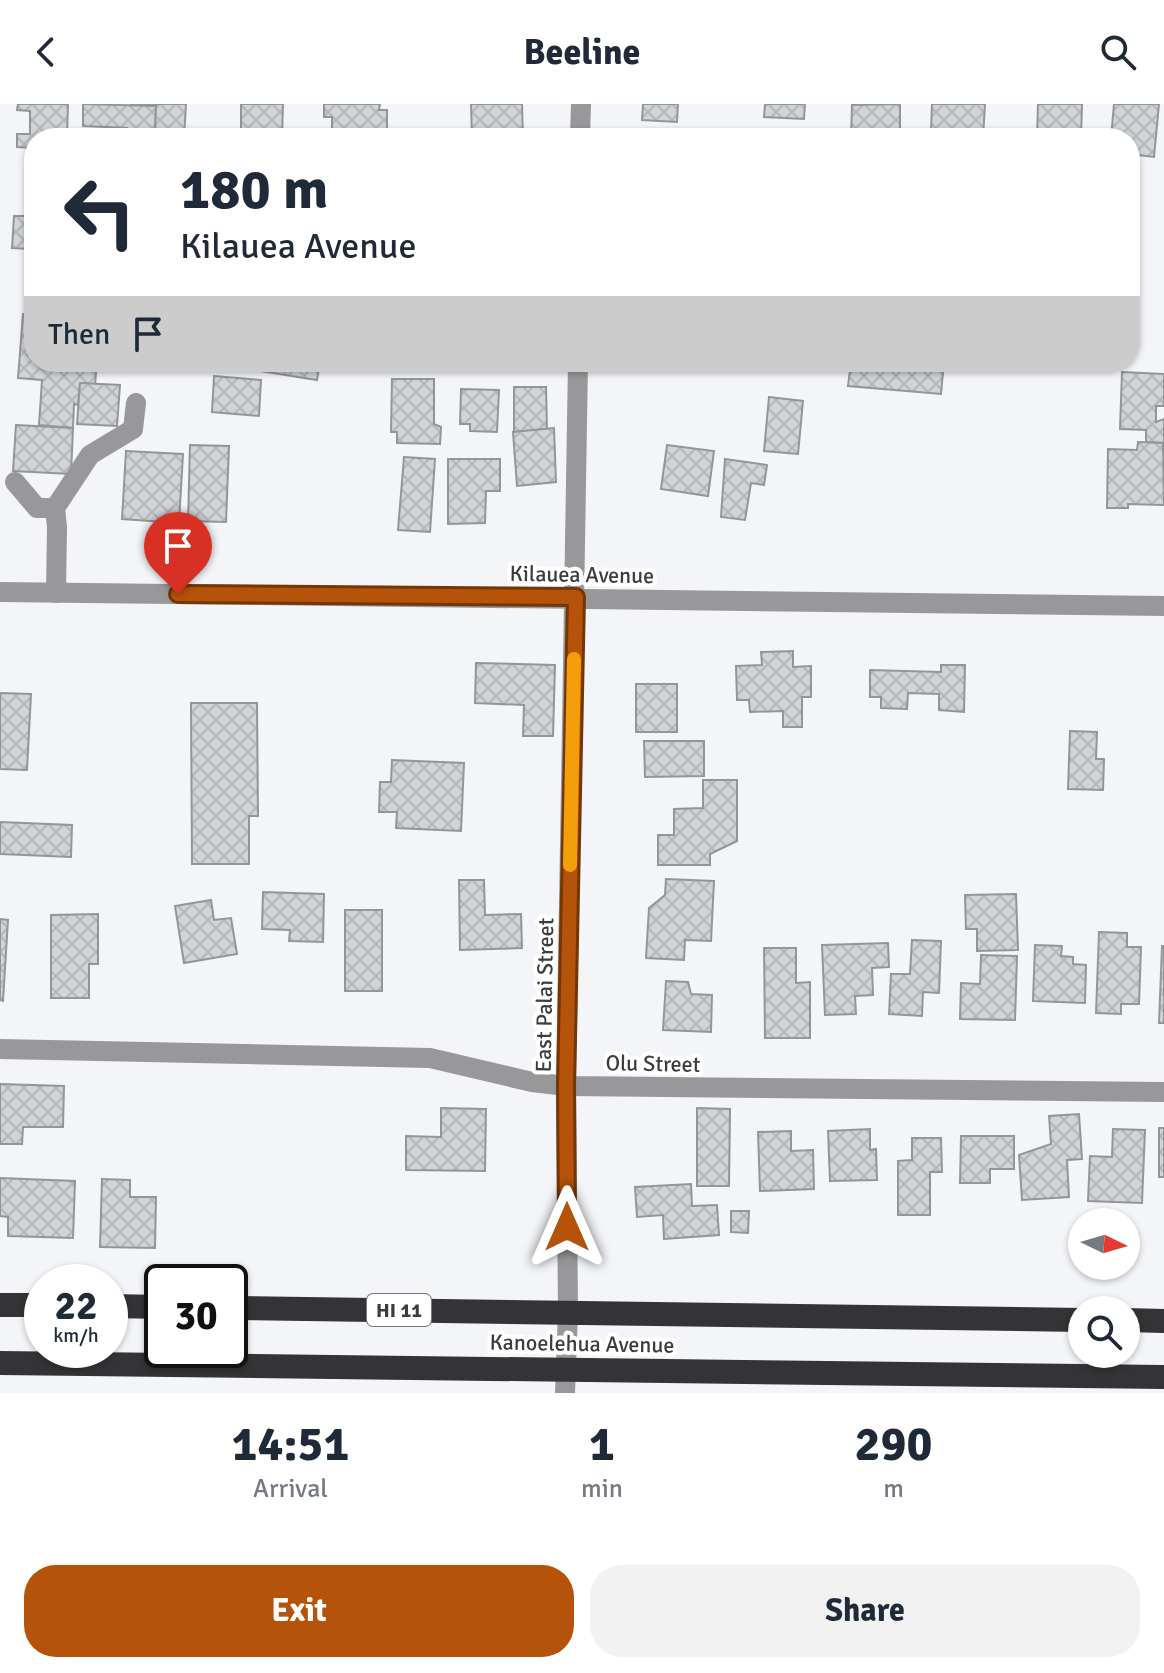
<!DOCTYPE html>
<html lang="en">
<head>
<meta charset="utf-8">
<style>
	:root { --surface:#fff; --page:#f2f2f3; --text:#1f2937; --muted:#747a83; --accent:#b45309 }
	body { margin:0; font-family:Signika,sans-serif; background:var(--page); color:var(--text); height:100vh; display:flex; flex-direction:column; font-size:30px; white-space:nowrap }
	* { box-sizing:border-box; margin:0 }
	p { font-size:26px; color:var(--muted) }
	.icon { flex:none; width:44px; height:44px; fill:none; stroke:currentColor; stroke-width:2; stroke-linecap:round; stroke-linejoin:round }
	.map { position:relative; height:1289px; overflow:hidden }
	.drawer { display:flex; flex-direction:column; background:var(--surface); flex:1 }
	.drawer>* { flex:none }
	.hud { position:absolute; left:24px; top:24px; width:1116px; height:244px; border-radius:32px; box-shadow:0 2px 6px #0004; background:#fff; color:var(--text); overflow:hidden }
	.needle { width:52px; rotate:95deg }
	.buttons { position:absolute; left:1068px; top:1104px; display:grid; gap:16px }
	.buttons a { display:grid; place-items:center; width:72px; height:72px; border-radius:50%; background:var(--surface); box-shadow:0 2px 6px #0004; font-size:40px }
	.speed { position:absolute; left:24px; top:1160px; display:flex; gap:16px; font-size:40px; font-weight:700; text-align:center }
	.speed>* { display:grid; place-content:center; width:104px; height:104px; border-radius:50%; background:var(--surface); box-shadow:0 2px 6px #0004; line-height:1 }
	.speed small { font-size:20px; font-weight:400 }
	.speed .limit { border:4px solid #111; border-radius:12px; background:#fff; color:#111 }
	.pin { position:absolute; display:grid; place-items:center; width:68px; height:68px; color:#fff; margin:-82px -34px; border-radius:50% 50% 50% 0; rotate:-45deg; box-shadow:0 0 8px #0007 }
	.pin .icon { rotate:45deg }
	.me { position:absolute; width:88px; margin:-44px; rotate:0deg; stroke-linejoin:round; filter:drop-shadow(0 0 6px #0008) }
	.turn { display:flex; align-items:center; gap:28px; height:168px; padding:0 24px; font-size:36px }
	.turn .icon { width:104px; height:104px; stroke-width:2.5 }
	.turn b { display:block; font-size:56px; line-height:68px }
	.then { display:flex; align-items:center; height:76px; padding:0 24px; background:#0003; gap:16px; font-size:30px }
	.eta { display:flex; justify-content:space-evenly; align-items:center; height:136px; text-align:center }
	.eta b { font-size:48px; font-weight:700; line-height:56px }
	.primary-button { display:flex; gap:16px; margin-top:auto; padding:16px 24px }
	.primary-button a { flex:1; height:92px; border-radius:32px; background:var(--accent); color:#fff; font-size:32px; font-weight:700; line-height:92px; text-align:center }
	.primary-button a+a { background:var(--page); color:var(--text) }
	header { display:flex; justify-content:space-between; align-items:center; height:104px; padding:0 24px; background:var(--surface); font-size:36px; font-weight:700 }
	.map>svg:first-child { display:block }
	.building { fill:url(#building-cross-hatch); stroke:#939699; stroke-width:2 }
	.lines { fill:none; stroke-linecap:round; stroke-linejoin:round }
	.minor { stroke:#98989a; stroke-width:20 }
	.highway { stroke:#343437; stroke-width:24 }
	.route-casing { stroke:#753606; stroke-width:20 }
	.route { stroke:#b45309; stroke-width:14 }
	.slow { stroke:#f59e0b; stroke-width:14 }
	.labels { text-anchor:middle; stroke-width:8; stroke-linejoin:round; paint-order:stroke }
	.shield { fill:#fff; stroke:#767779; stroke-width:2 }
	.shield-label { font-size:20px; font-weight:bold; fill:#3c3d3f }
	.street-label { font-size:22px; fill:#3c3d3f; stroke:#fff }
</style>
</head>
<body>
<header><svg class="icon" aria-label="back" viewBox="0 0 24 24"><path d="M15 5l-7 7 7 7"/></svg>Beeline<svg class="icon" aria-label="search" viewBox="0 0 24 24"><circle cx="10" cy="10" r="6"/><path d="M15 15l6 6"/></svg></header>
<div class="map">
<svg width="1164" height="1289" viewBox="0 0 1164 1289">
	<defs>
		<pattern id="building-cross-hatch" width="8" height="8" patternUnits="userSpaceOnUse" patternTransform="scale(2)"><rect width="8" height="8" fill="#d0d4d7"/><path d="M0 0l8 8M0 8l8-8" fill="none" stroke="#b4b7ba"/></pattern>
	</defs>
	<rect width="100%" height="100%" fill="#f3f5f9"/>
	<!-- building -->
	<g class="building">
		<polygon points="18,0 68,0 67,34 34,34 34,60 33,44 17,43 17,30 30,30 30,7 17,6"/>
		<polygon points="83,0 156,2 155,34 127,34 127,24 83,22"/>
		<polygon points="130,0 186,0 184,34 155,34 156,2"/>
		<polygon points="241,0 283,0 282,34 247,34 247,30 241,30"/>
		<polygon points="324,0 380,0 379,6 387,6 387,34 332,34 332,13 324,13"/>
		<polygon points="471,0 522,0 523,34 472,34"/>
		<polygon points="643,0 678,0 677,18 642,16"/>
		<polygon points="765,0 805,0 804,15 764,13"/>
		<polygon points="900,0 900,34 851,34 852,1"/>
		<polygon points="932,0 985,0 983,34 945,34 945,28 931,27"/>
		<polygon points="1038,0 1082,0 1081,34 1037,34"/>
		<polygon points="1114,0 1159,0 1154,53 1130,50 1130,34 1111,34"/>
		<polygon points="14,112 34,112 34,159 30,159 30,145 12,144"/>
		<polygon points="23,210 34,210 34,258 97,258 95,281 80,279 78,301 74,300 73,324 39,321 42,276 18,274"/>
		<polygon points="129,258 187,258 187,266 129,261"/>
		<polygon points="242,258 320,258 317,276 241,264"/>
		<polygon points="851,258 944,258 941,290 848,282"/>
		<polygon points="1122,268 1164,270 1164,302 1156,302 1156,318 1164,315 1164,339 1146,338 1146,326 1120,325"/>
		<polygon points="214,272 261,276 259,312 212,308"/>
		<polygon points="392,275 434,275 434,320 441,323 440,340 397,339 397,328 391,328"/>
		<polygon points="80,279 120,281 117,322 77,320"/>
		<polygon points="514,283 546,283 547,325 514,328"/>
		<polygon points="461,285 499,286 497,328 470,327 470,320 460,320"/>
		<polygon points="769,293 803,297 798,350 764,347"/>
		<polygon points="16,321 73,324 71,370 13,367"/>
		<polygon points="554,324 556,378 517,382 513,328"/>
		<polygon points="1138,338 1163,339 1164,401 1128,400 1128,404 1107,404 1108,345 1137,346"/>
		<polygon points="190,341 229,342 226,418 188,417"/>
		<polygon points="667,341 714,347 708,392 661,385"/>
		<polygon points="126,347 183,350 179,419 122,415"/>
		<polygon points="404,353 435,355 430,428 398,426"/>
		<polygon points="448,355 500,355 500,387 486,387 485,419 448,420"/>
		<polygon points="725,355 767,361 764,381 751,379 745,416 721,413"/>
		<polygon points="793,547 793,563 811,562 811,593 802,593 802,623 783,623 783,607 750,608 749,596 737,596 736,562 762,561 761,548"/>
		<polygon points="476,559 555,561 553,632 523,632 524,601 475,599"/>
		<polygon points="941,561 965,561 964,608 939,606 939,590 908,589 907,605 881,604 881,593 870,593 870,566 941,568"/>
		<rect x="636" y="580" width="41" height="48"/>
		<polygon points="0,589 31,590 27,666 0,665"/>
		<polygon points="191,599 257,599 258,712 249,712 249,760 192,760"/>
		<polygon points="1070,627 1097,628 1096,655 1104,655 1103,686 1068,685"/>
		<polygon points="644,637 704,637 704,672 645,673"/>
		<polygon points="392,656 464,659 461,727 396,724 397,708 379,708 380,678 391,678"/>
		<polygon points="703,676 737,676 737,737 710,750 710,761 658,761 658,731 674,731 674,705 703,704"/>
		<polygon points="0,718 72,721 71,753 0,750"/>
		<polygon points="666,775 714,777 711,837 685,836 684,856 646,854 649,804 665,791"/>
		<polygon points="459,776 484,776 485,811 521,810 522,844 460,846"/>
		<polygon points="263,788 324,790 323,838 289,837 290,826 262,825"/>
		<polygon points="1016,790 1018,846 977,847 977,825 966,825 965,791"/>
		<polygon points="211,796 214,816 231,814 237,850 184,859 175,802"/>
		<rect x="345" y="806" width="37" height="81"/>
		<polygon points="98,810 98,860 89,860 89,894 51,894 51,811"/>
		<polygon points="0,815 8,816 3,897 0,896"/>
		<polygon points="1099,828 1127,829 1127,843 1141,843 1139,900 1121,900 1121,910 1096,909"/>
		<polygon points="912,836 941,837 939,889 923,888 922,912 889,910 891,870 910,870"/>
		<polygon points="888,839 889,863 872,864 873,891 855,892 856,910 825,911 822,841"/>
		<polygon points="1035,841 1062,842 1061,852 1073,853 1073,860 1086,861 1085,899 1033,897"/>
		<polygon points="1162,842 1164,842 1164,919 1159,919"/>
		<polygon points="764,844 796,844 796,879 810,878 810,934 765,934"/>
		<polygon points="981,851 1017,852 1015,916 960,915 961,879 980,880"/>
		<polygon points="666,877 688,878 691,890 712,891 711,928 663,926"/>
		<polygon points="0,980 64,982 63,1023 23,1023 22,1040 0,1040"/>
		<polygon points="441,1004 486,1005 485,1067 406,1066 406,1032 441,1033"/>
		<polygon points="697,1004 730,1005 729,1082 697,1082"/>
		<polygon points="1079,1010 1082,1055 1067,1056 1069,1093 1022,1096 1019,1051 1051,1040 1049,1012"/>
		<rect x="1159" y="1024" width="5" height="49"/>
		<polygon points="870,1025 870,1046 876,1045 877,1076 830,1077 828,1027"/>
		<polygon points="1113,1025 1145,1026 1142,1099 1088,1097 1090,1052 1112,1053"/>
		<polygon points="791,1027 791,1047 813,1046 814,1085 760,1087 758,1028"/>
		<polygon points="961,1032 1014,1032 1014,1065 990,1065 990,1079 960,1079"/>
		<polygon points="912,1034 941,1034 942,1068 930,1068 930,1111 898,1111 898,1057 912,1056"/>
		<polygon points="0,1074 75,1077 73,1134 8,1132 8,1113 0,1112"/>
		<polygon points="102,1075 130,1076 130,1093 156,1093 155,1144 100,1143"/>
		<polygon points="691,1080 692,1102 717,1101 719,1131 664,1135 663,1111 637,1113 635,1083"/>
		<polygon points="731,1107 749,1107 748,1129 731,1128"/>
	</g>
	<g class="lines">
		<!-- minor -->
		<g class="minor">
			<polyline points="580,34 581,0"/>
			<polyline points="15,378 37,404 55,404"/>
			<polyline points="0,488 1164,502"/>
			<polyline points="56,489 57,423 55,404 90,351 133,325 136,299"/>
			<polyline points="0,945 430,954 532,978 566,982 1164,988"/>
			<polyline points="565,1289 568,1208 566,982 578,258"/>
		</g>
		<!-- highway -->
		<g class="highway">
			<polyline points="0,1201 42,1201"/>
			<polyline points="110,1202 162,1203"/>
			<polyline points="230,1204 1082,1216"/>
			<polyline points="1126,1216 1164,1217"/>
			<polyline points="0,1259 1164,1273"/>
		</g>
	</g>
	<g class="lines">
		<defs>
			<polyline id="route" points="178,490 576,493 566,982 567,1123"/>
		</defs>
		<!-- route casing -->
		<use href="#route" class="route-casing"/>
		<!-- route -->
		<use href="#route" class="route"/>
		<!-- slow -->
		<polyline class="slow" points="570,761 574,555"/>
	</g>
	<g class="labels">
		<!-- shield labels -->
		<rect class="shield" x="367" y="1190" width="64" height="32" rx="6"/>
		<g class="shield-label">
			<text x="399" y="1213">HI 11</text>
		</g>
		<!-- street labels -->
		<g class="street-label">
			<text transform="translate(582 470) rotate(1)" y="8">Kilauea Avenue</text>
			<text transform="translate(544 891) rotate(-89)" y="8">East Palai Street</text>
			<text transform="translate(653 959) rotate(1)" y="8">Olu Street</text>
			<text transform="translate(582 1239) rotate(1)" y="8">Kanoelehua Avenue</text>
		</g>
	</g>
</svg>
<div class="buttons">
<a><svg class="needle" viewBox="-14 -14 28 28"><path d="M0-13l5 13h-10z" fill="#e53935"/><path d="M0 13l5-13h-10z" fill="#747a83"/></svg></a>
<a><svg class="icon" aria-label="search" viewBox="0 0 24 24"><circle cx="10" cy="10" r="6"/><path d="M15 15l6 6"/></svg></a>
</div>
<div class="speed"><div>22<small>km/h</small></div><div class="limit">30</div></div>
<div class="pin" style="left:178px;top:490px;background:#d93025"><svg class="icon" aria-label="arrive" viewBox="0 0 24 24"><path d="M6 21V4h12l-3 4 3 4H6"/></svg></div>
<svg class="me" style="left:567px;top:1123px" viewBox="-20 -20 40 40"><path d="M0-17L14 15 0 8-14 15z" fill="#b45309" stroke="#fff" stroke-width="4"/></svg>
<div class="hud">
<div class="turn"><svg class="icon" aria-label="left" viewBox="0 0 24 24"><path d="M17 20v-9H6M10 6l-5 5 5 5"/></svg><div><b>180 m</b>Kilauea Avenue</div></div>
<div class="then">Then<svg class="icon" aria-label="arrive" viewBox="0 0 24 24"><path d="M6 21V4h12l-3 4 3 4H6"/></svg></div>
</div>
</div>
<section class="drawer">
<div class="eta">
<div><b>14:51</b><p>Arrival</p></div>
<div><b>1</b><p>min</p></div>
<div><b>290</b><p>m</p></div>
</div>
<div class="primary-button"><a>Exit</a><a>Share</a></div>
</section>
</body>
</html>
